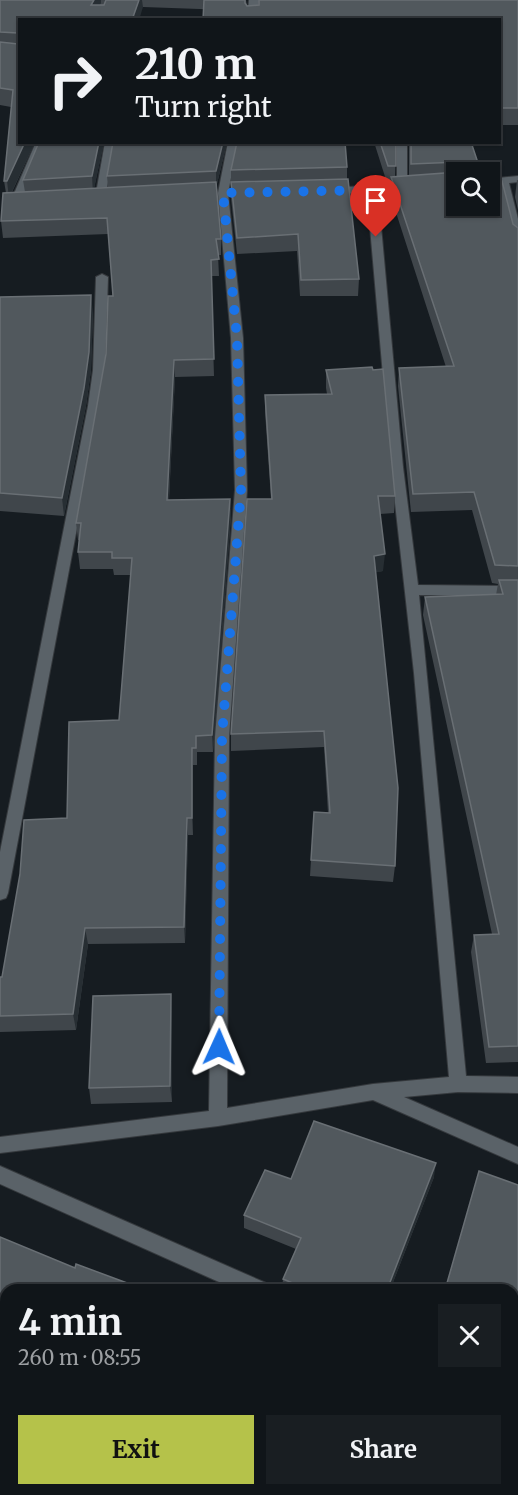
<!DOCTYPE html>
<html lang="en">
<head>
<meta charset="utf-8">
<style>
	:root { --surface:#101519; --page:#191e22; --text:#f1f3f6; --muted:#9c9fa2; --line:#303438; --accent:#b5c24a }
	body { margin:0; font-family:Merriweather,serif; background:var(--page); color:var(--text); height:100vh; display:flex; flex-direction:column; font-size:22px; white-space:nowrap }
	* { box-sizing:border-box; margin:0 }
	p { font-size:20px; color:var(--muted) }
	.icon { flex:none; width:33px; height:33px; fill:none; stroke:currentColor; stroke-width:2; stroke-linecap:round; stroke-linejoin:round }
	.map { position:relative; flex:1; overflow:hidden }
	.side { position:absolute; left:0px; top:1284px; width:519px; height:212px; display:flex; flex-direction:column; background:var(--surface); border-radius:18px 18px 0 0; box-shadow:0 2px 4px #0004,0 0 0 2px var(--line) }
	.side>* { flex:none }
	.guide { position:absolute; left:18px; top:18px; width:483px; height:126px; border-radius:0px; box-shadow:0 2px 4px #0004,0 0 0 2px var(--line); background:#101519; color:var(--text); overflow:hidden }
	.tools { position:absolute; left:446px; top:162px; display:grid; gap:12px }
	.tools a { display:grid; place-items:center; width:54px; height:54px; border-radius:0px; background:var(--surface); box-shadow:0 2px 4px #0004,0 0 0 2px var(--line); font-size:30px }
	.pin { position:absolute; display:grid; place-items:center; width:51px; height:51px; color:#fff; margin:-62px -26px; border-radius:50% 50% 50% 0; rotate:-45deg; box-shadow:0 0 6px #0007 }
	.pin .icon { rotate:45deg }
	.me { position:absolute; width:66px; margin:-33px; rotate:1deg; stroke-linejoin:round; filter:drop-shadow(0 0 4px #0008) }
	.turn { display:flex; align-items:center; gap:21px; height:126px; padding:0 18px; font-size:27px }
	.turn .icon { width:78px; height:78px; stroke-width:2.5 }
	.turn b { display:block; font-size:42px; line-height:51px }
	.round { display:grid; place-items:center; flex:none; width:63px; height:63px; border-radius:0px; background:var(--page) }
	.head { display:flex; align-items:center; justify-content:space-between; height:102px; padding:0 18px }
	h1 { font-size:36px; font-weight:700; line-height:45px }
	.button { display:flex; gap:12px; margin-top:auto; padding:12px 18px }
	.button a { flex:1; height:69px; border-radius:0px; background:var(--accent); color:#111; font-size:24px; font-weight:700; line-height:69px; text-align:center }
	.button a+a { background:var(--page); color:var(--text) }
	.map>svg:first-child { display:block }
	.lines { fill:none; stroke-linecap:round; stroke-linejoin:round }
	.street-casing { stroke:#35393d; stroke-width:2 }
	.street { fill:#5a6268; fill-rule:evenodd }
	.wall { fill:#40464b }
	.shaded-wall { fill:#272e33 }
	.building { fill:#51585d; stroke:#696f74; stroke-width:1.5 }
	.route { stroke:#1a73e8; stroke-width:10; stroke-dasharray:0 18 }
</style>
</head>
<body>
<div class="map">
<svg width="518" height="1495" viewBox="0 0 518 1495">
	<rect width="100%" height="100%" fill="#161c21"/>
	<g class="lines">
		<defs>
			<g id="street">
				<polygon points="249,0 259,0 257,20 247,20"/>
				<polygon points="36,142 46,142 20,203 19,205 11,205 10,203"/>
				<polygon points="105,142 115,142 105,199 100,202 95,199"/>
				<polygon points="228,142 238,142 228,193 243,338 247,490 229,737 227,1108 373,1084 449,1077 414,673 391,467 367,193 330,194 325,191 330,188 397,184 397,142 407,142 407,183 415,186 410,189 378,193 403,467 418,585 518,586 518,596 419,595 466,1076 518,1077 518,1093 458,1092 404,1097 518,1147 518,1164 373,1100 218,1126 0,1153 0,1137 209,1111 215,737 235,490 231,338 218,193"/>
				<polygon points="518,176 518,182 509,183 518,219 518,244 513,241 499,184 489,185 489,179"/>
				<polygon points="102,274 108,277 105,370 100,406 8,893 6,898 0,900 0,852 88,406 93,370 96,277"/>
				<polygon points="0,1166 266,1283 269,1290 237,1290 0,1184"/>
				<polygon points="513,1393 518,1395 518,1415 513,1413"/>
				<polygon points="0,1457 6,1459 6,1480 0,1478"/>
				<polygon points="28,1490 55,1490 57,1495 30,1495"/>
			</g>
		</defs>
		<!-- street casing -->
		<use href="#street" class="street-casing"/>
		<!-- street -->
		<use href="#street" class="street"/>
	</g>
	<!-- wall -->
	<g class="wall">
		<polygon points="0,0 246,0 247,6 518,0 518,125 500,125 500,20 143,7 20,20 20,142 35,142 12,192 25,192 23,180 39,142 104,142 94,188 108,187 107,176 113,142 227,142 216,188 221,239 221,255 218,255 219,276 211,276 214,376 175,377 169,500 230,499 231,516 213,752 197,752 197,765 193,765 193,835 188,835 185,943 88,944 76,1030 0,1032 0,977 2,977 67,818 119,720 131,575 114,575 113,569 80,569 78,552 79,540 78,540 76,523 106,354 113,296 108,234 3,238 1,221 6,193 4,181 11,107 0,105"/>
		<polygon points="374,142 396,142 395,177 409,176 409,142 471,142 481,172 456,172 518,228 518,1062 486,1063 471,952 474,935 492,934 423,615 425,597 496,595 498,584 492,583 472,510 411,512 398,386 399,368 446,367 390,194 391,183 387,183"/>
		<polygon points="347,167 347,180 359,279 358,296 300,296 297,251 237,254 231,198 231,170"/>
		<polygon points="517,180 518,180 518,210 515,197"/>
		<polygon points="0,297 93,313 91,370 86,406 64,516 0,511"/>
		<polygon points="326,370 395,496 394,513 380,514 383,571 376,572 395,866 393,882 310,876 311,860 328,813 324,747 231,751 231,734 271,499 265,412 265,395 327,394 326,388"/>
		<polygon points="172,1011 172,1102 91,1104 89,1088"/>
		<polygon points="434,1177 390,1290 282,1290 283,1279 296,1249 244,1228 244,1215 291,1179"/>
		<polygon points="518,1185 518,1375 513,1373 513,1290"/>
		<polygon points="0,1237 75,1268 6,1290 6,1421 0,1419"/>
		<polygon points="150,1490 378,1490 376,1495 164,1495"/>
		<polygon points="388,1490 497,1490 496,1495 387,1495"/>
	</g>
	<!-- shaded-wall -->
	<g class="shaded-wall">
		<polygon points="94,0 101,0 101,3 94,20 91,5"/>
		<polygon points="139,0 142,0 143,7 139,20 132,20"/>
		<polygon points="25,142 35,142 9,198 7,181"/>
		<polygon points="99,142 104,142 93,194 92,176"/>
		<polygon points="223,142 227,142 216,188 216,171"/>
		<polygon points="91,295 93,313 91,370 86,406 64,516 62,498"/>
		<polygon points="174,360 175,377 168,517 167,500"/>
		<polygon points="230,499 231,516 213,752 212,735"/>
		<polygon points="385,554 383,571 373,573 374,556"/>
		<polygon points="192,748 193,765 193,835 192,818"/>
		<polygon points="187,818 188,835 185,943 184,927"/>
		<polygon points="85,928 88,944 76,1030 73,1014"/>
		<polygon points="171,994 172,1011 172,1102 170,1086"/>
		<polygon points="436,1163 434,1177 390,1290 387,1290"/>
	</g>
	<!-- building -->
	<g class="building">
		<polygon points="0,0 94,0 91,5 104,5 106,0 139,0 132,20 20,20 20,34 18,33 0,32"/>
		<polygon points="204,0 245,0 245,3 247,6 259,5 259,0 518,0 518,108 500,108 500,20 203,20"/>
		<polygon points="20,38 20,142 25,142 7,181 4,181 13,90 0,88 0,42 18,44"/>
		<polygon points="39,142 99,142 92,176 23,180"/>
		<polygon points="113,142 223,142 216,171 107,176"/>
		<polygon points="237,142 345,142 347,167 231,170"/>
		<polygon points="380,142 396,142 396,166 388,166"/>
		<polygon points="411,142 471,142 481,172 456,172 456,206 489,206 489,181 502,181 513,224 518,228 518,566 495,565 474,492 413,494 399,368 454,366 391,177 458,172 459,162 411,164"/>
		<polygon points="348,179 359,279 301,280 298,234 237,238 231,182"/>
		<polygon points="216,182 221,239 216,239 219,259 211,260 214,359 174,360 167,500 230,499 212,735 196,736 196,748 192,748 192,818 187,818 184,927 85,928 73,1014 0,1016 0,977 2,977 20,874 24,820 67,818 69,722 119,720 132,558 112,558 112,552 78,552 81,523 76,523 106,354 108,296 113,296 107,218 1,221 3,193"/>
		<polygon points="91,295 89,352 84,388 62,498 0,493 0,297"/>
		<polygon points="372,367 373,370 383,369 395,496 378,496 385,554 374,556 398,788 395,866 311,860 314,812 330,813 324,731 231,734 247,499 272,499 265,395 332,394 326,370"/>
		<polygon points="499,580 518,580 518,1046 489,1047 474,935 499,934 425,597 503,594"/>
		<polygon points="171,994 170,1086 89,1088 93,996"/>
		<polygon points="314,1121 436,1163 387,1290 309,1290 283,1279 301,1238 244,1215 265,1170 291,1179"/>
		<polygon points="479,1171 518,1185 518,1360 513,1358 513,1290 445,1290"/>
		<polygon points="0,1237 75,1268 76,1264 146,1290 6,1290 6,1411 0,1409"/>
		<polygon points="175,1490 376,1490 373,1495 189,1495"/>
		<polygon points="395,1490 497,1490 496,1495 410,1495"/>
	</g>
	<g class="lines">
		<!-- route -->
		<polyline class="route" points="219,1047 222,737 241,490 237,338 223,193 372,190 376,237"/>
	</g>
</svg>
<div class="tools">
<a><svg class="icon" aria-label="search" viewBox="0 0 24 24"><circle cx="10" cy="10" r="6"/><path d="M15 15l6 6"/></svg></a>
</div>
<div class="pin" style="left:376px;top:237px;background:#d93025"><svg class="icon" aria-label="arrive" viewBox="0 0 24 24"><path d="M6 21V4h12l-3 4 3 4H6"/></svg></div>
<svg class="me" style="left:219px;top:1047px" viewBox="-20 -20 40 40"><path d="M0-17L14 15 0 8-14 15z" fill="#1a73e8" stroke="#fff" stroke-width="4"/></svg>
<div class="guide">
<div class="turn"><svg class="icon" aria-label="right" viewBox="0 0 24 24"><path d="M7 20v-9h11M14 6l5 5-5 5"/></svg><div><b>210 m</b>Turn right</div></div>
</div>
<section class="side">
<div class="head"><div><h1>4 min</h1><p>260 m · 08:55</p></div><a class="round"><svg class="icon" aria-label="close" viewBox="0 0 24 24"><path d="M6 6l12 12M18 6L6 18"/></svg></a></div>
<div class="button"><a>Exit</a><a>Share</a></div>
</section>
</div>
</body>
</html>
